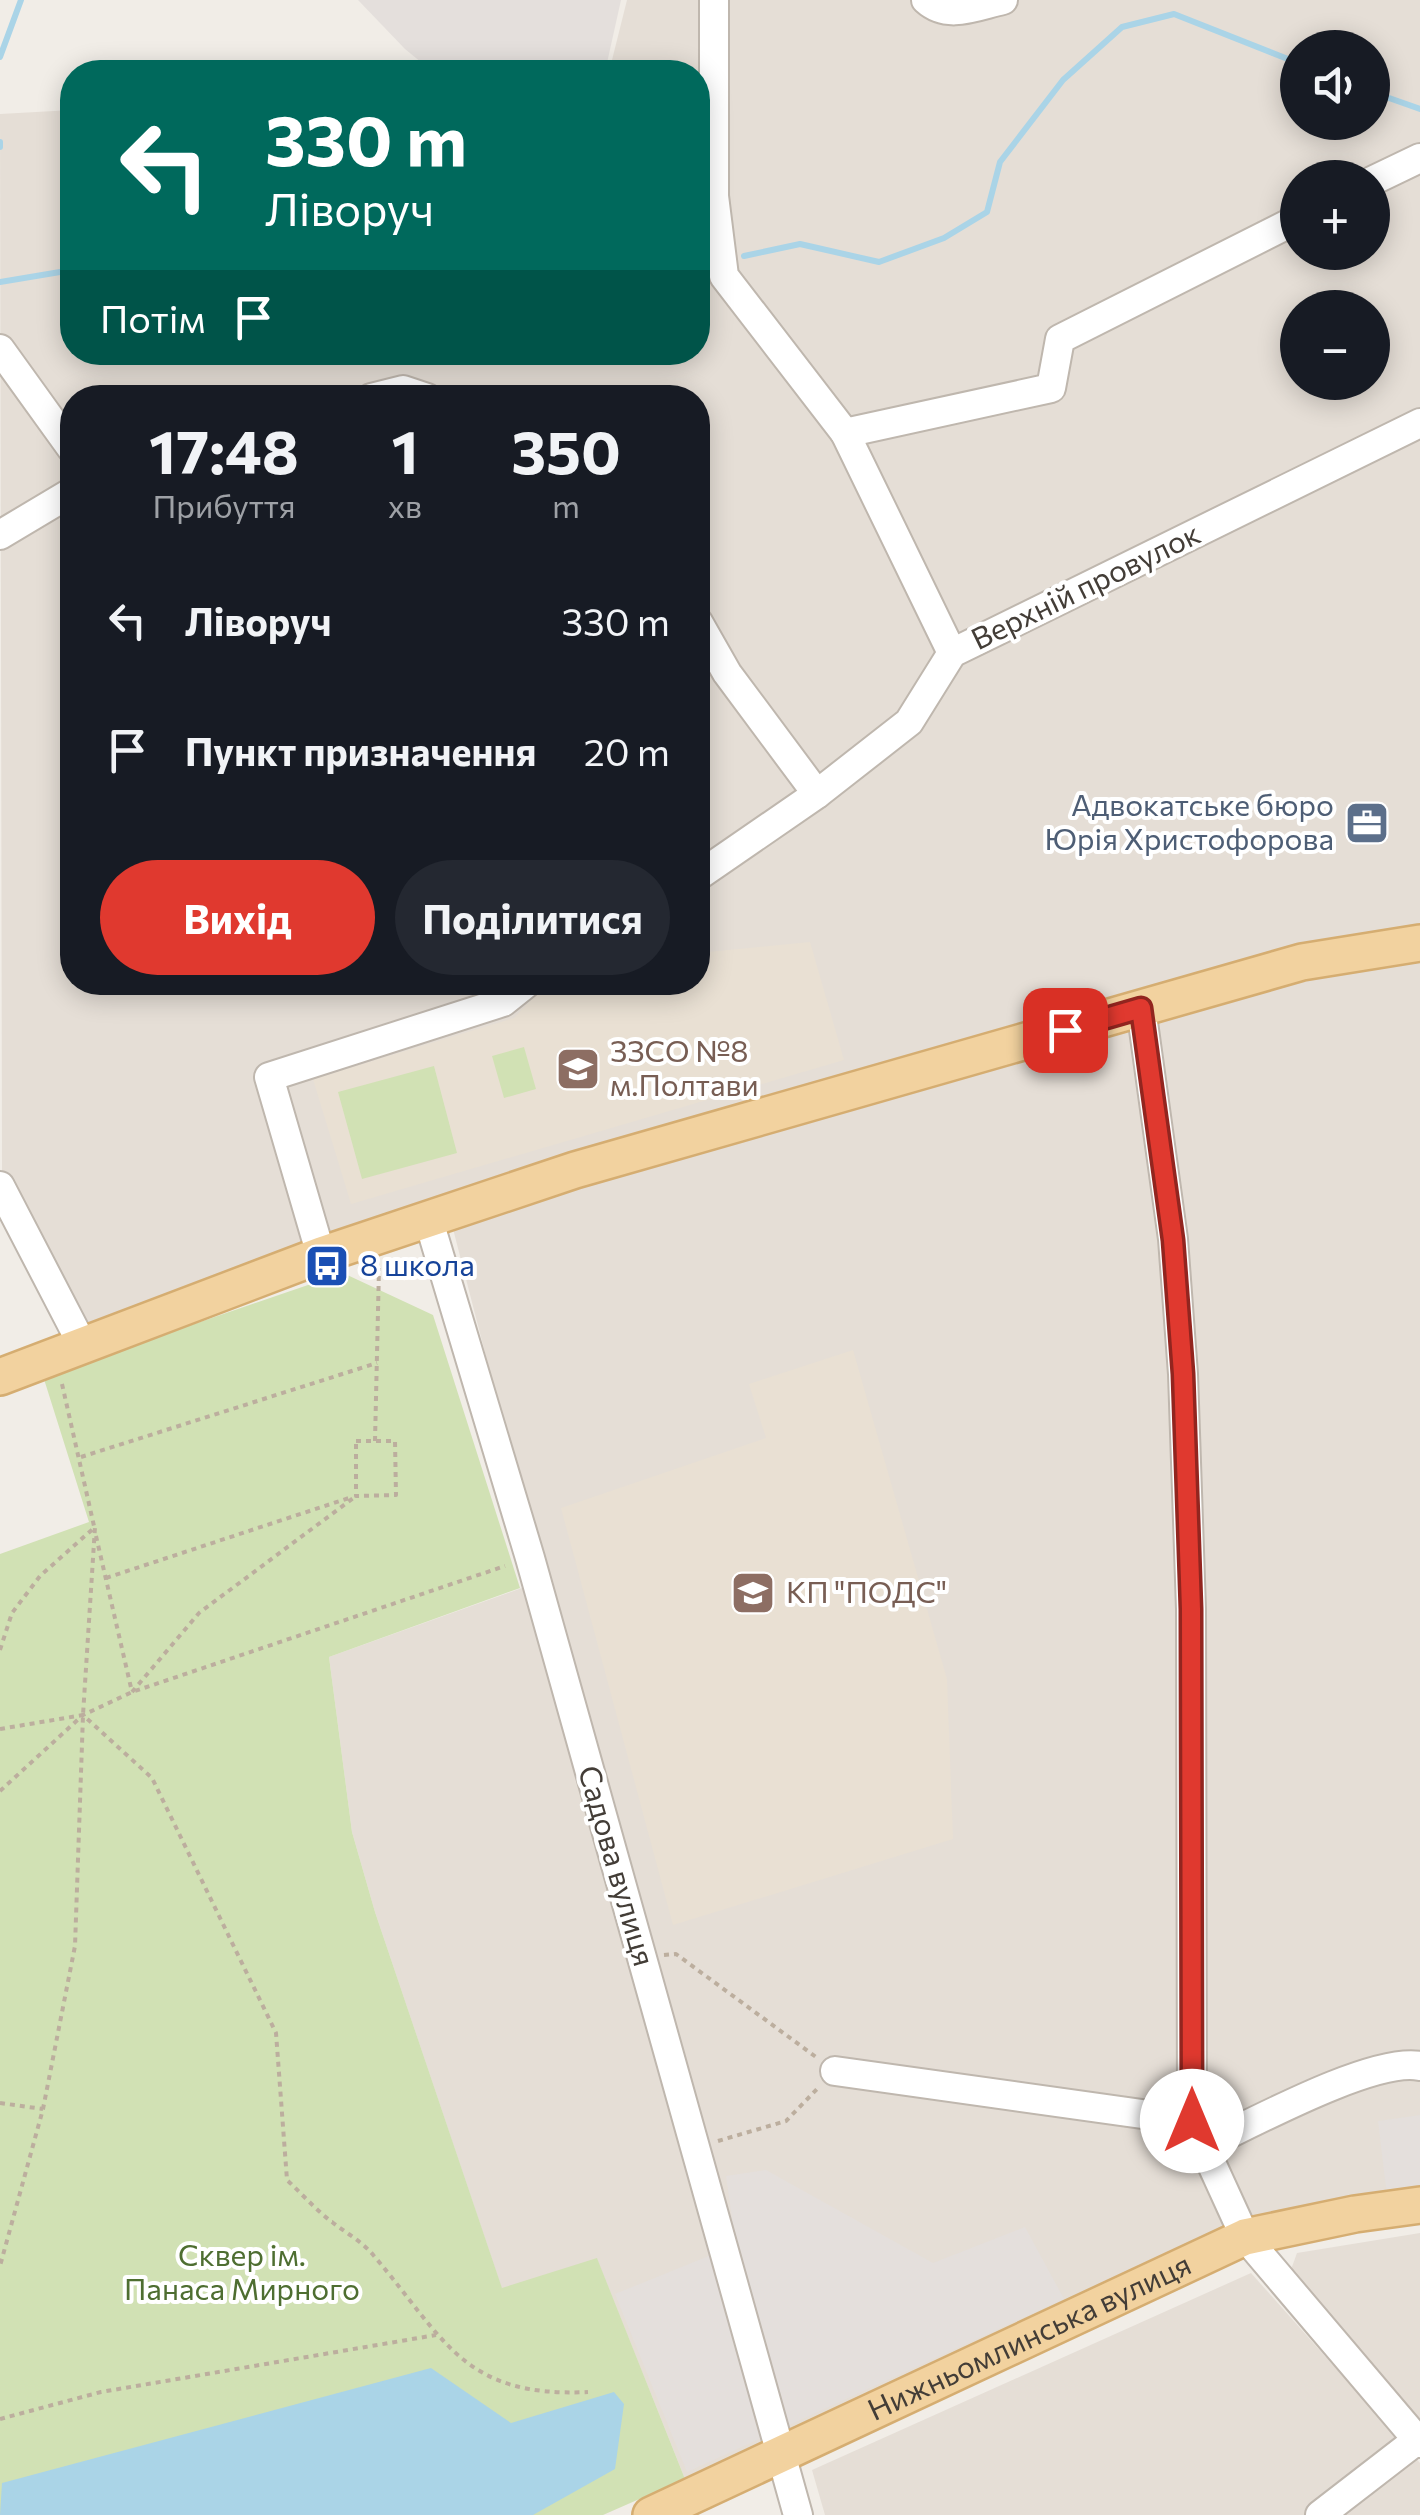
<!DOCTYPE html>
<html lang="uk">
<head>
<meta charset="utf-8">
<style>
	:root { --surface:#171b24; --page:#242831; --text:#f1f3f6; --muted:#9ea1a6; --accent:#e0392f }
	body { margin:0; font-family:Commissioner,sans-serif; background:var(--page); color:var(--text); height:100vh; display:flex; flex-direction:column; font-size:38px; white-space:nowrap }
	* { box-sizing:border-box; margin:0 }
	p { font-size:32px; color:var(--muted) }
	.icon { flex:none; width:55px; height:55px; fill:none; stroke:currentColor; stroke-width:2; stroke-linecap:round; stroke-linejoin:round }
	.map { position:relative; flex:1; overflow:hidden }
	.drawer { position:absolute; left:60px; top:385px; width:650px; height:610px; display:flex; flex-direction:column; background:var(--surface); border-radius:40px; box-shadow:0 5px 25px #0003 }
	.drawer>* { flex:none }
	.hud { position:absolute; left:60px; top:60px; width:650px; height:305px; border-radius:40px; box-shadow:0 5px 25px #0003; background:#00695c; color:#fff; overflow:hidden }
	.controls { position:absolute; left:1280px; top:30px; display:grid; gap:20px }
	.controls a { display:grid; place-items:center; width:110px; height:110px; border-radius:50%; background:var(--surface); box-shadow:0 5px 25px #0003; font-size:50px }
	.pin { position:absolute; display:grid; place-items:center; width:85px; height:85px; color:#fff; margin:-42px; border-radius:20px; box-shadow:0 5px 15px #0006 }
	.me { position:absolute; width:110px; margin:-55px; rotate:0deg; stroke-linejoin:round; filter:drop-shadow(0 0 8px #0008) }
	.turn { display:flex; align-items:center; gap:35px; height:210px; padding:0 40px; font-size:45px }
	.turn .icon { width:130px; height:130px; stroke-width:2.5 }
	.turn b { display:block; font-size:70px; line-height:85px }
	.then { display:flex; align-items:center; height:95px; padding:0 40px; background:#0003; gap:20px; font-size:38px }
	.eta { display:flex; justify-content:space-evenly; align-items:center; height:170px; text-align:center }
	.eta b { font-size:60px; font-weight:700; line-height:70px }
	.primary-button { display:flex; gap:20px; margin-top:auto; padding:20px 40px }
	.primary-button a { flex:1; height:115px; border-radius:60px; background:var(--accent); color:#fff; font-size:40px; font-weight:700; line-height:115px; text-align:center }
	.primary-button a+a { background:var(--page); color:var(--text) }
	ul { padding:0; list-style:none }
	li { display:flex; align-items:center; gap:30px; height:130px; padding:0 40px }
	li div { flex:1 }
	li b { display:block; font-size:38px }
	li em { font-style:normal }
	.map>svg:first-child { display:block }
	.residential { fill:#e5ded6; fill-rule:evenodd }
	.industrial { fill:#e4dfdc }
	.education { fill:#e9e0d3 }
	.green { fill:#d1e1b4 }
	.water { fill:#aad4e7 }
	.lines { fill:none; stroke-linecap:round; stroke-linejoin:round }
	.stream { stroke:#aad4e7; stroke-width:6 }
	.minor-casing { stroke:#bfb7ae; stroke-width:32 }
	.major-casing { stroke:#d5ad71; stroke-width:40 }
	.path { stroke:#bcae9e; stroke-width:4; stroke-dasharray:5 5; stroke-linecap:butt }
	.minor { stroke:#fff; stroke-width:28 }
	.major { stroke:#f2d29f; stroke-width:35 }
	.route-casing { stroke:#92251f; stroke-width:25 }
	.route { stroke:#e0392f; stroke-width:18 }
	.labels { text-anchor:middle; stroke-width:8; stroke-linejoin:round; paint-order:stroke }
	.street-label { font-size:30px; fill:#433d37; stroke:#fff }
	.service-label { font-size:30px; fill:#4e5e75; stroke:#fff; text-anchor:end }
	.education-label { font-size:30px; fill:#785e54; stroke:#fff; text-anchor:start }
	.transit-label { font-size:30px; fill:#164399; stroke:#fff; text-anchor:start }
	.park-label { font-size:30px; fill:#4e6e31; stroke:#fff }
</style>
</head>
<body>
<div class="map">
<svg width="1420" height="2515" viewBox="0 0 1420 2515">
	<rect width="100%" height="100%" fill="#f1ede7"/>
	<!-- residential -->
	<g class="residential">
		<path d="M627,0h793v931l-1338,403 -80,-163 -2,-1057 72,-4v242h626v-280h-89zM1298,48h74v74h-74zM1298,178h74v74h-74zM1298,308h74v74h-74zM72,398h626v584h-626z"/>
		<polygon points="1420,960 1420,2202 1228,2231 685,2479 597,2259 502,2289 375,1912 352,1832 329,1657 550,1578 504,1426 452,1225 1304,978"/>
		<polygon points="1420,2233 1420,2424 1288,2278 1297,2253"/>
		<polygon points="1251,2273 1420,2463 1420,2515 825,2515 812,2470"/>
	</g>
	<!-- industrial -->
	<g class="industrial">
		<polygon points="358,0 621,0 605,72 433,72 405,49"/>
		<polygon points="1420,2115 1420,2191 1387,2196 1378,2121"/>
		<polygon points="766,2170 933,2263 1025,2227 1064,2299 687,2472 615,2294 736,2245 726,2176"/>
	</g>
	<!-- education -->
	<g class="education">
		<polygon points="810,942 844,1060 351,1204 313,1079 514,1018 537,994 578,983 698,982 698,953"/>
		<polygon points="853,1350 947,1679 953,1839 673,1925 561,1508 766,1438 749,1384"/>
	</g>
	<!-- green -->
	<g class="green">
		<polygon points="524,1047 536,1089 504,1098 492,1056"/>
		<polygon points="434,1066 457,1153 362,1179 338,1092"/>
		<polygon points="343,1273 433,1315 520,1588 329,1657 352,1832 375,1912 502,2288 597,2258 685,2479 603,2515 0,2515 0,1554 89,1522 43,1376"/>
	</g>
	<!-- water -->
	<polygon class="water" points="431,2368 511,2423 614,2392 624,2404 615,2469 533,2515 0,2515 2,2483"/>
	<g class="lines">
		<!-- stream -->
		<g class="stream">
			<polyline points="0,57 21,0"/>
			<polyline points="1372,92 1420,109"/>
			<polyline points="0,142 0,147"/>
			<polyline points="744,256 800,244 879,262 944,238 987,212 1000,162 1063,80 1122,27 1174,14 1298,63"/>
			<polyline points="0,282 72,270"/>
			<polyline points="698,295 700,293"/>
		</g>
		<defs>
			<g id="minor">
				<polyline points="714,0 714,196 724,276 845,433 952,653"/>
				<path d="M926,0c22,20 50,6 77,0"/>
				<polyline points="1372,181 1420,158"/>
				<polyline points="0,349 72,449"/>
				<polyline points="371,398 403,390 427,398"/>
				<polyline points="845,433 1051,388 1060,339 1298,219"/>
				<polyline points="0,535 72,492"/>
				<polyline points="698,622 727,673 817,794"/>
				<polyline points="698,876 817,794 909,722 952,653 1420,423"/>
				<polyline points="1141,1008 1173,1239 1183,1374 1191,1609 1192,2121 1245,2237 1420,2443"/>
				<polyline points="0,1186 83,1346"/>
				<polyline points="428,1218 530,1558 798,2515"/>
				<polyline points="321,1255 269,1077 503,1002 528,982"/>
				<polyline points="835,2071 1192,2121"/>
				<path d="M1204,2146c47,-22 169,-89 216,-80"/>
				<polyline points="1320,2515 1417,2440"/>
			</g>
			<g id="major">
				<polyline points="0,1377 321,1255 575,1170 1302,962 1420,943"/>
				<path id="s1" d="M651,2515l594,-278 110,-23 65,-9"/>
			</g>
		</defs>
		<!-- minor casing -->
		<use href="#minor" class="minor-casing"/>
		<!-- major casing -->
		<use href="#major" class="major-casing"/>
		<!-- path -->
		<g class="path">
			<polyline points="62,1384 94,1526"/>
			<polygon points="356,1441 395,1441 396,1495 356,1496"/>
			<polyline points="375,1441 379,1268"/>
			<polyline points="81,1457 377,1363"/>
			<polyline points="96,1536 132,1692"/>
			<polyline points="106,1578 352,1497"/>
			<polyline points="0,1650 12,1613 40,1576 95,1527 83,1715 75,1946 43,2109 0,2266"/>
			<polyline points="132,1692 199,1613 356,1496"/>
			<path d="M0,1729l83,-14 69,63 124,255 11,147c15,14 29,30 45,42 14,11 31,20 42,34 71,83 89,142 214,136"/>
			<polyline points="0,1791 83,1715 132,1692 505,1566"/>
			<polyline points="664,1955 676,1954 816,2057"/>
			<polyline points="0,2103 43,2109"/>
			<polyline points="718,2141 786,2121 817,2089"/>
			<polyline points="0,2419 101,2392 436,2335"/>
		</g>
		<!-- minor -->
		<use href="#minor" class="minor"/>
		<!-- major -->
		<use href="#major" class="major"/>
	</g>
	<g class="lines">
		<defs>
			<polyline id="route" points="1065,1030 1141,1008 1173,1240 1183,1374 1191,1609 1192,2121"/>
		</defs>
		<!-- route casing -->
		<use href="#route" class="route-casing"/>
		<!-- route -->
		<use href="#route" class="route"/>
	</g>
	<!-- icons -->
	<defs>
		<symbol id="office-square" viewBox="-11 -11 22 22"><rect x="-9" y="-9" width="18" height="18" rx="4" fill="#5c6f8a" stroke="#fff"/><path d="M-6-3h4V-5.5h4V-3h4V5H-6ZM-1-4.5V-3h2v-1.5ZM-6 0V1H6V0Z" fill="#fff"/></symbol>
		<symbol id="school-square" viewBox="-11 -11 22 22"><rect x="-9" y="-9" width="18" height="18" rx="4" fill="#8d6e63" stroke="#fff"/><path d="M0-5L7-2L0 1L-7-2ZM-4 1L0 2.5L4 1V4Q0 6-4 4Z" fill="#fff"/></symbol>
		<symbol id="bus-square" viewBox="-11 -11 22 22"><rect x="-9" y="-9" width="18" height="18" rx="4" fill="#1a4fb4" stroke="#fff"/><path d="M-5-6H5V4H4V6H2V4H-2V6H-4V4H-5ZM-3.5-4V0h7V-4ZM-3.5 1.2v1.5H-2V1.2ZM2 1.2v1.5H3.5V1.2Z" fill="#fff"/></symbol>
	</defs>
	<g fill-rule="evenodd">
		<use href="#office-square" x="1342" y="798" width="50" height="50"/>
		<use href="#school-square" x="553" y="1044" width="50" height="50"/>
		<use href="#bus-square" x="302" y="1241" width="50" height="50"/>
		<use href="#school-square" x="728" y="1568" width="50" height="50"/>
	</g>
	<g class="labels">
		<!-- street labels -->
		<g class="street-label">
			<text transform="translate(1086 587) rotate(-26)" y="10">Верхній провулок</text>
			<text transform="translate(616 1866) rotate(74)" y="10">Садова вулиця</text>
			<text dy="10" stroke="none"><textPath href="#s1" startOffset="418">Нижньомлинська вулиця</textPath></text>
		</g>
		<!-- service labels -->
		<g class="service-label">
			<text x="1334" y="816">Адвокатське бюро<tspan x="1334" dy="34">Юрія Христофорова</tspan></text>
		</g>
		<!-- education labels -->
		<g class="education-label">
			<text x="610" y="1062">ЗЗСО №8<tspan x="610" dy="34">м.Полтави</tspan></text>
			<text x="786" y="1603">КП "ПОДС"</text>
		</g>
		<!-- transit labels -->
		<g class="transit-label">
			<text x="360" y="1276">8 школа</text>
		</g>
		<!-- park labels -->
		<g class="park-label">
			<text x="242" y="2266">Сквер ім.<tspan x="242" dy="34">Панаса Мирного</tspan></text>
		</g>
	</g>
</svg>
<div class="controls">
<a><svg class="icon" aria-label="sound" viewBox="0 0 24 24"><path d="M4 9h4l5-4v14l-5-4H4zM17 9q2 3 0 6"/></svg></a>
<a>+</a>
<a>−</a>
</div>
<div class="pin" style="left:1065px;top:1030px;background:#d93025"><svg class="icon" aria-label="arrive" viewBox="0 0 24 24"><path d="M6 21V4h12l-3 4 3 4H6"/></svg></div>
<svg class="me" style="left:1192px;top:2121px" viewBox="-20 -20 40 40"><circle r="19" fill="#fff"/><path d="M0-13L10 11 0 6-10 11z" fill="#e0392f"/></svg>
<div class="hud">
<div class="turn"><svg class="icon" aria-label="left" viewBox="0 0 24 24"><path d="M17 20v-9H6M10 6l-5 5 5 5"/></svg><div><b>330 m</b>Ліворуч</div></div>
<div class="then">Потім<svg class="icon" aria-label="arrive" viewBox="0 0 24 24"><path d="M6 21V4h12l-3 4 3 4H6"/></svg></div>
</div>
<section class="drawer">
<div class="eta">
<div><b>17:48</b><p>Прибуття</p></div>
<div><b>1</b><p>хв</p></div>
<div><b>350</b><p>m</p></div>
</div>
<ul>
<li><svg class="icon" aria-label="left" viewBox="0 0 24 24"><path d="M17 20v-9H6M10 6l-5 5 5 5"/></svg><div><b>Ліворуч</b></div><em>330 m</em></li>
<li><svg class="icon" aria-label="arrive" viewBox="0 0 24 24"><path d="M6 21V4h12l-3 4 3 4H6"/></svg><div><b>Пункт призначення</b></div><em>20 m</em></li>
</ul>
<div class="primary-button"><a>Вихід</a><a>Поділитися</a></div>
</section>
</div>
</body>
</html>
